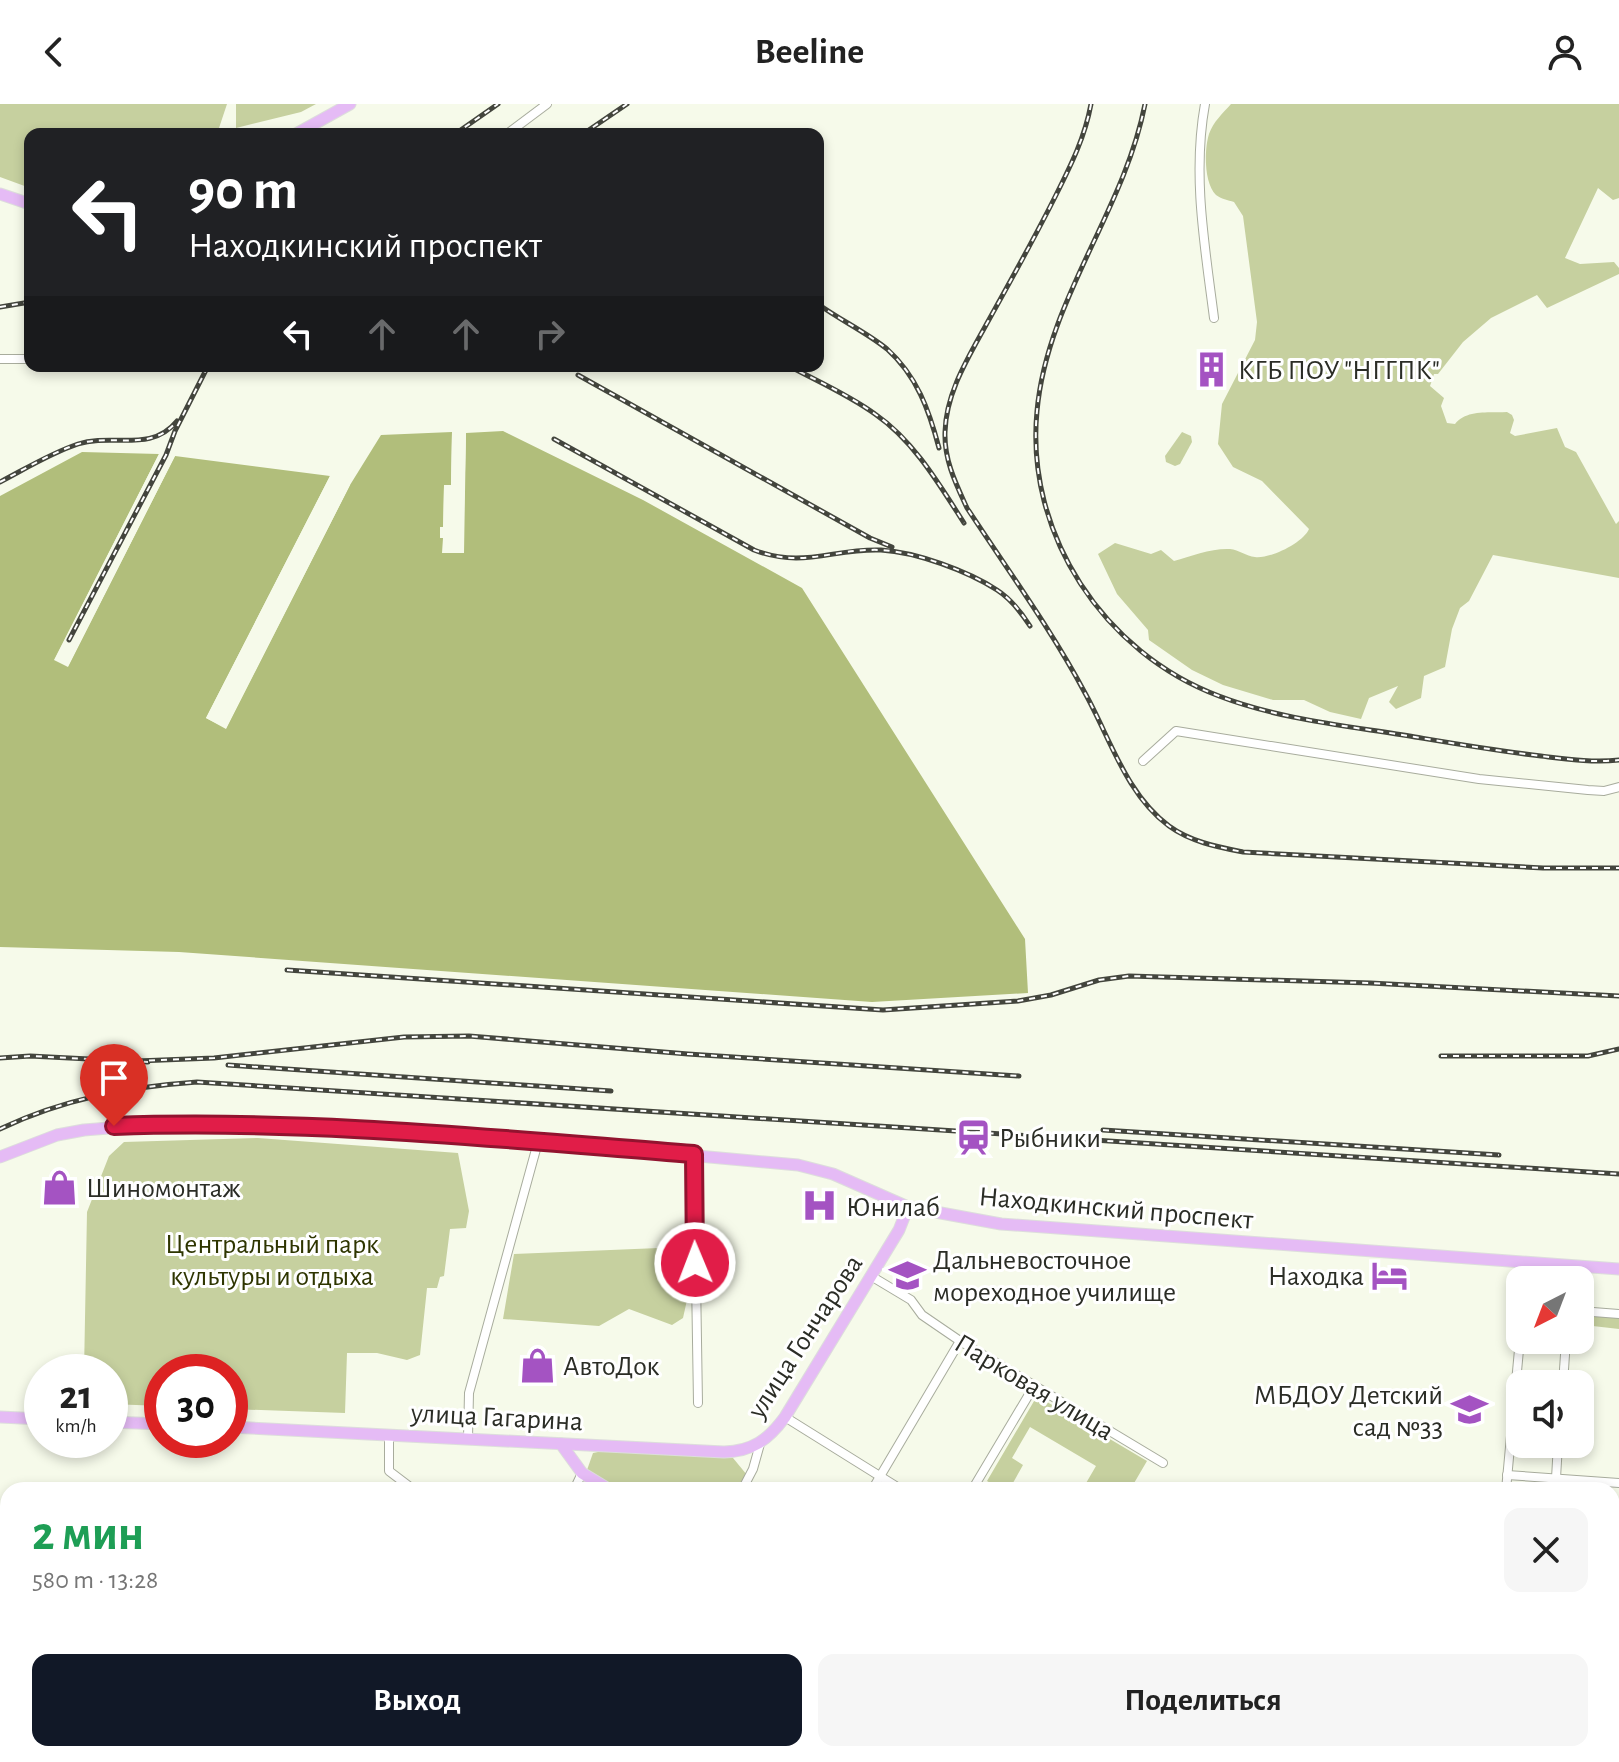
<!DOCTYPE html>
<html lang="ru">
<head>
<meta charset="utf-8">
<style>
	:root { --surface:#fff; --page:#f6f6f6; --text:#222; --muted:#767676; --accent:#111827 }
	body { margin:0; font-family:"Alegreya Sans",sans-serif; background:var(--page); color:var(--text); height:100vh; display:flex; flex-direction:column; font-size:30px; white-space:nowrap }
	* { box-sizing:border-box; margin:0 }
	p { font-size:26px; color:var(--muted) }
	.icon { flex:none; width:44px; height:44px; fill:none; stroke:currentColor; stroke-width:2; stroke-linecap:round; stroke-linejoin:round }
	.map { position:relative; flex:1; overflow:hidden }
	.side { position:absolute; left:0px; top:1378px; width:1620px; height:280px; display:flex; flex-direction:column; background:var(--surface); border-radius:24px 24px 0 0; box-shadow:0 4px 12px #0003 }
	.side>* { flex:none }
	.guide { position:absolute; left:24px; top:24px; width:800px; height:244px; border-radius:16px; box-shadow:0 4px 12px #0003; background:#202124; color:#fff; overflow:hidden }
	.needle { width:52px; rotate:222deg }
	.controls { position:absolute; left:1506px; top:1162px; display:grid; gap:16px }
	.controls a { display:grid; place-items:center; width:88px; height:88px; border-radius:16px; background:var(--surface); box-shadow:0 4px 12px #0003; font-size:40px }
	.speed { position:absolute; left:24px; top:1250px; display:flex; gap:16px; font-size:40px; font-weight:700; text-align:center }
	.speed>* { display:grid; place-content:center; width:104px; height:104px; border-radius:50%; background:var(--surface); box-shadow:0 4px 12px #0003; line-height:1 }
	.speed small { font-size:20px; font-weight:400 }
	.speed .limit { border:12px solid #d22; background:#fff; color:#111 }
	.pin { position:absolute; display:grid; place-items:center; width:68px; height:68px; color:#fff; margin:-82px -34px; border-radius:50% 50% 50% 0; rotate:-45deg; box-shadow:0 0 8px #0007 }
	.pin .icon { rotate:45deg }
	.me { position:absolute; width:88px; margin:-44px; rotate:359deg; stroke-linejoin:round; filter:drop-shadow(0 0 6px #0008) }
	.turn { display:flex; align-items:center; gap:28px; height:168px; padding:0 32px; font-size:36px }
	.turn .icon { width:104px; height:104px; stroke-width:2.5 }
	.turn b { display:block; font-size:56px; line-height:68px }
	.lanes { display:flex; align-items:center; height:76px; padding:0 32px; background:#0003; justify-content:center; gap:40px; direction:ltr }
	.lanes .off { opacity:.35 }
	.round { display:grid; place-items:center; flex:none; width:84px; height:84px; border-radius:16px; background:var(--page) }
	.overview { display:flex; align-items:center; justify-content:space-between; height:136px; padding:0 32px }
	h1 { font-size:48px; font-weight:700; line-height:60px; color:#1e9e55 }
	.action { display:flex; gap:16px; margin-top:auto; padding:16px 32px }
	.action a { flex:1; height:92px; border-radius:16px; background:var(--accent); color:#fff; font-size:32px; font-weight:700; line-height:92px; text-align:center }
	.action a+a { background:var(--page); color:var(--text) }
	header { display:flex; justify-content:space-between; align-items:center; height:104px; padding:0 32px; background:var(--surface); font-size:36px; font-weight:700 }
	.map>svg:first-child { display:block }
	.green { fill:#c6d09f }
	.water { fill:#b1be7b }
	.pier { fill:#f6faea }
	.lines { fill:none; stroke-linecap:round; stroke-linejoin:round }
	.stream { stroke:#b1be7b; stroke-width:2 }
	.minor-casing { stroke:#a8ac9d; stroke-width:10 }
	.major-casing { stroke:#dddddc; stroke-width:13 }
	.minor { stroke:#fff; stroke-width:8 }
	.major { stroke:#e5bbf5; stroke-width:11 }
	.rail-casing { stroke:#43453d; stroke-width:5 }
	.rail { stroke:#fff; stroke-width:2; stroke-dasharray:6; stroke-linecap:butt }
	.route-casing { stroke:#92132f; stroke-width:20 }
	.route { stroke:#e11d48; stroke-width:14 }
	.labels { text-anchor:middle; stroke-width:6; stroke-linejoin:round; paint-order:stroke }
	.poi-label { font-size:28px; fill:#2b2d26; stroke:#fff; text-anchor:start }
	.street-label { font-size:28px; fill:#2b2d26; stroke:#fff }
	.park-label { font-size:28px; fill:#2e3500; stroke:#fff }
</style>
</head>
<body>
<header><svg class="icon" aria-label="back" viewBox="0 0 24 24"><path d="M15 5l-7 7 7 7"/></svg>Beeline<svg class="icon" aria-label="person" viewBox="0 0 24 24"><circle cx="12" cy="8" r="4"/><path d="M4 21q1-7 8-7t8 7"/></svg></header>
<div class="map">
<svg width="1619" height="1658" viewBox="0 0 1619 1658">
	<rect width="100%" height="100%" fill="#f6faea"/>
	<!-- green -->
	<g class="green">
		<polygon points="0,0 227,0 217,30 30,30 30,84 0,73"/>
		<polygon points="236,0 316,0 301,8 236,24"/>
		<path d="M1231,0h388v94l-6,2 -15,-12 -33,70 15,6 34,-2 5,6v6l-72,34 -10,-13 -46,23 -28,24 -25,32h-4l-4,12 14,12 -3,8 6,17 8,1c12,-15 34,-11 52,-12l5,3 2,5 -4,13 5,3 42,-8 8,19 11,5 40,72 3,-3v57l-126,-23 -24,46 -9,7 -8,21 -7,38 -21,9 -3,22 -25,11 -7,-7 9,-16 -29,12 -8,21 -31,-7 -26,-12h-31l-50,-15 -31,-15 -43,-30 -1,-10 -31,-36 -19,-40 17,-11 36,11 10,-4 13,11c17,-5 38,-13 56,-12 9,1 16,7 25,8 15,2 48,-14 54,-28l-47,-48 -29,-14 -15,-23 4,-40 33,-64 2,-18 -14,-106 -9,-14c-6,-2 -13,-3 -18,-7 -12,-12 -12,-45 -7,-61 4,-12 14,-21 22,-30z"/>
		<polygon points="1182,328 1191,332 1192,338 1180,360 1175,362 1166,358 1165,352"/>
		<polygon points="258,1034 458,1049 469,1107 466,1124 450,1125 444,1172 440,1173 437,1184 427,1184 420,1251 407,1256 377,1249 347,1249 345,1309 230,1305 230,1268 162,1268 162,1302 110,1300 110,1268 84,1268 87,1108 109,1052 124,1038"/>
		<polygon points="683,1143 687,1196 683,1214 672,1221 629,1205 599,1222 503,1215 514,1150"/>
		<polygon points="1584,1211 1619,1214 1619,1225 1584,1221"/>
		<polygon points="1037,1292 1147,1357 1130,1386 1082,1386 1096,1362 1030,1323 1012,1354 1023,1361 1009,1386 1002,1386 987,1377"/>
		<polygon points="603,1347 733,1354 747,1371 738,1386 621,1386 587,1366 593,1349"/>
		<polygon points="300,1650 374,1650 375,1658 306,1658"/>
		<polygon points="1060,1650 1101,1650 1093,1658 1071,1658"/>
		<polygon points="1150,1650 1267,1650 1265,1658 1145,1658"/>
	</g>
	<!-- water -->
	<polygon class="water" points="503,327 643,396 802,484 1025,835 1028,889 872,898 179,848 0,843 0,392 82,348 159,350 55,555 68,562 175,352 330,372 206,614 226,624 350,381 381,331 452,328 451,381 444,382 443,449 463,449 466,329"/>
	<!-- pier -->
	<g class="pier">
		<polygon points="452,328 456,329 455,382 448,385 447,424 444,430 446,445 460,445 462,329 466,329 464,449 442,449 443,434 440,434 440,423 443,423 444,381 451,381"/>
		<polygon points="159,350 163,351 60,554 66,557 170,351 175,352 68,563 54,556"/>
		<polygon points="330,372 334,373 211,613 224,619 347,379 350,381 226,625 206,614"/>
	</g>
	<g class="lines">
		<!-- stream -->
		<g class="stream">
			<polyline points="1504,1650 1554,1654"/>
			<polyline points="1567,1655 1606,1658"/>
			<polyline points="1425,1658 1427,1650"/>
		</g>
		<defs>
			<g id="minor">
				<path d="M1205,0c-13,71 0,143 9,214"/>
				<polyline points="507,30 547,0"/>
				<polyline points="0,255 30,255"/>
				<polyline points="1143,657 1176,627 1479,675 1588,686 1604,687 1619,683"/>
				<polyline points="694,1050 698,1299"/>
				<polyline points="871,1172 911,1196 922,1211 960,1237 1163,1359"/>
				<polyline points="1525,1176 1527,1158"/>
				<polyline points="1580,1207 1619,1210"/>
				<polyline points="1563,1280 1566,1236"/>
				<polyline points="785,1313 902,1386"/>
				<polyline points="389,1330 389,1367 414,1386"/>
				<polyline points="468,1334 469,1289 538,1038"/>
				<polyline points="1507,1371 1619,1379"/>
				<polyline points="1556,1374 1558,1340"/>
				<polyline points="574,1386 582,1369"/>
				<polyline points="742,1386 753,1365 760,1340"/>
				<polyline points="872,1386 960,1237"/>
				<polyline points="972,1386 1034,1282"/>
				<polyline points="1506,1386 1520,1235"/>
				<polyline points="0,1605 8,1614"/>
				<polyline points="1612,1611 1619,1612"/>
				<polyline points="39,1650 46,1658"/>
				<polyline points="131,1650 132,1658"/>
				<polyline points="386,1650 386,1658"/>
				<polyline points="470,1650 473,1658"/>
				<polyline points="1565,1650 1619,1654"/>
				<polyline points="567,1658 572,1650"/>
				<polyline points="722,1658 724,1650"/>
				<polyline points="823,1658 825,1650"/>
				<polyline points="927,1658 929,1650"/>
				<polyline points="1419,1658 1422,1650"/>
			</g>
			<g id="major">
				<polyline points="296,30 350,0"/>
				<polyline points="0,90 30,100"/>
				<polyline points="0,1053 57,1031 84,1026 146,1021 250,1021 456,1030 798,1061 833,1070 908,1103 1001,1120 1619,1165"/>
				<polyline points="0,1313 42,1315"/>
				<polyline points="110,1318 162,1320"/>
				<path d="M230,1323l494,25c29,-1 44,-12 61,-35l114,-187 9,-23"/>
				<polyline points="561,1340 582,1369 610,1386"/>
				<polyline points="1612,1426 1619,1426"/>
				<polyline points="1041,1650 1054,1658"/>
				<polyline points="1103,1658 1109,1650"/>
			</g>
		</defs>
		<!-- minor casing -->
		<use href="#minor" class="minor-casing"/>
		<!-- major casing -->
		<use href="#major" class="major-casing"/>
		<!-- minor -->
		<use href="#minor" class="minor"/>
		<!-- major -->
		<use href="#major" class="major"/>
		<defs>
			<g id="rail">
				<path d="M1091,0c-6,33 -20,61 -35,91 -22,44 -46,87 -70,130 -18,33 -40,68 -41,107 -1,28 11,52 22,76 40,61 84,121 118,185 25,45 41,101 84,133 22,16 49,21 74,26l300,16h76"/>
				<path d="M1145,0c-21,108 -98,196 -108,307 -12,123 67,242 182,285 62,24 131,30 196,41 42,7 83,14 126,19 25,3 52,7 78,4"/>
				<polyline points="455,30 498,0"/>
				<polyline points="583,30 627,0"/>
				<path d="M818,200c22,16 48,28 69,45 30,27 42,61 52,99"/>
				<polyline points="0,203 30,198"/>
				<path d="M789,262c28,15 60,29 86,48 39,27 64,70 89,109"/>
				<polyline points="578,271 870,434 892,443"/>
				<path d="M554,335l200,111c50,19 79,-2 127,0 35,2 87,21 116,40 14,9 24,22 33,36"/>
				<path d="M0,378c25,-13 51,-29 78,-38 35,-11 73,9 99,-23"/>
				<polyline points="69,536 166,351 175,327 208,262"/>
				<polyline points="287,866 883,906 1018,897 1051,891 1099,876 1129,872 1370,879 1619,892"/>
				<polyline points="1441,952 1588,952 1619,945"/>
				<polyline points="0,954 30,952 148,958"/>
				<polyline points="137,957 214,954 404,933 469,932 688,950 1019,972"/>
				<polyline points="228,961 611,987"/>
				<path d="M0,1025c63,-30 127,-42 197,-47l1422,92"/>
				<polyline points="1103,1026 1499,1051"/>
			</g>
		</defs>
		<!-- rail casing -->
		<use href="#rail" class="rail-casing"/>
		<!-- rail -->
		<use href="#rail" class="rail"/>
	</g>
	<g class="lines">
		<defs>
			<path id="route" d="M114,1022c194,-7 387,13 580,28l1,109"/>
		</defs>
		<!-- route casing -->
		<use href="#route" class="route-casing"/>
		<!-- route -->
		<use href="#route" class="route"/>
	</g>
	<!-- icons -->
	<defs>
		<symbol id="building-bare" viewBox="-9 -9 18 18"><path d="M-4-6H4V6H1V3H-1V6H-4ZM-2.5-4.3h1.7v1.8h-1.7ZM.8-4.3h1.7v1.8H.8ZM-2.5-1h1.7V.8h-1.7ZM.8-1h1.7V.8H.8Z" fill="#a453c2" stroke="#fff" stroke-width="2.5" paint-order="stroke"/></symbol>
		<symbol id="station-bare" viewBox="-9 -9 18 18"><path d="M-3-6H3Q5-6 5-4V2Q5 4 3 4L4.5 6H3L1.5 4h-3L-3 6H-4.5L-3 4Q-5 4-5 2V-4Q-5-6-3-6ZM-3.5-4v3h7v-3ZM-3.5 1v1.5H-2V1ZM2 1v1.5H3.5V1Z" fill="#a453c2" stroke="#fff" stroke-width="2.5" paint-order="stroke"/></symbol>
		<symbol id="shop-bare" viewBox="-9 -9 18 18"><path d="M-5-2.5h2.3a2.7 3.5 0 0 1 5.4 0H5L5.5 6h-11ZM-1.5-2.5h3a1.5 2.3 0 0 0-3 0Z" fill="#a453c2" stroke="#fff" stroke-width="2.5" paint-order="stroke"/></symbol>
		<symbol id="hospital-bare" viewBox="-9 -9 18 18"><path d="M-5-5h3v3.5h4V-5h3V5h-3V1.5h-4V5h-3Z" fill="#a453c2" stroke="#fff" stroke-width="2.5" paint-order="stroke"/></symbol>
		<symbol id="university-bare" viewBox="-9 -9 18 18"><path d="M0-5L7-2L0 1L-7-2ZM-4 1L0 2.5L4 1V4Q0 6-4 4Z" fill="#a453c2" stroke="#fff" stroke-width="2.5" paint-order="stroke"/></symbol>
		<symbol id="hotel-bare" viewBox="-9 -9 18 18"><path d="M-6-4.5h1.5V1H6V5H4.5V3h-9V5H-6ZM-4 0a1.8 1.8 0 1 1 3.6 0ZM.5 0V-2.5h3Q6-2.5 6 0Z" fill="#a453c2" stroke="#fff" stroke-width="2.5" paint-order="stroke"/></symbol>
		<symbol id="school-bare" viewBox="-9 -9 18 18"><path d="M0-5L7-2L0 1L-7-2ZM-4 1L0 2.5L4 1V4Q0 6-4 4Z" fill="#a453c2" stroke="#fff" stroke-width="2.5" paint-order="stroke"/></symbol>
	</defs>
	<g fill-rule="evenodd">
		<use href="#building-bare" x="1186" y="240" width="51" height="51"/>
		<use href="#station-bare" x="948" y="1008" width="51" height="51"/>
		<use href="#shop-bare" x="34" y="1058" width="51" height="51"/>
		<use href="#hospital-bare" x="794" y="1076" width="51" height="51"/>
		<use href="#university-bare" x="882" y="1146" width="51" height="51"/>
		<use href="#hotel-bare" x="1364" y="1146" width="51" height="51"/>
		<use href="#shop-bare" x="512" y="1236" width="51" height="51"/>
		<use href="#school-bare" x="1444" y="1280" width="51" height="51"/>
	</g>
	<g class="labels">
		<!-- poi labels -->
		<g class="poi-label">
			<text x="1238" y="275">КГБ ПОУ "НГГПК"</text>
			<text x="999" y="1043">Рыбники</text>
			<text x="86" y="1093">Шиномонтаж</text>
			<text x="846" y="1112">Юнилаб</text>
			<text x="933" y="1165">Дальневосточное<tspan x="933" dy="32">мореходное училище</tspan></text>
			<text x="1364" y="1181" text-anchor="end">Находка</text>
			<text x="563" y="1271">АвтоДок</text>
			<text x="1443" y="1300" text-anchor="end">МБДОУ Детский<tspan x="1443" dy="32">сад №33</tspan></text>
		</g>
		<!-- street labels -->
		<g class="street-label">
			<text transform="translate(1116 1103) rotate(5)" y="10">Находкинский проспект</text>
			<text transform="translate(804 1232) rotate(-57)" y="10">улица Гончарова</text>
			<text transform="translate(1035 1282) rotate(31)" y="10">Парковая улица</text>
			<text transform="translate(497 1312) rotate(3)" y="10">улица Гагарина</text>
		</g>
		<!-- park labels -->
		<g class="park-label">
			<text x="272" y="1149">Центральный парк<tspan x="272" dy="32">культуры и отдыха</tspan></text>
		</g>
	</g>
</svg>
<div class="controls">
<a><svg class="needle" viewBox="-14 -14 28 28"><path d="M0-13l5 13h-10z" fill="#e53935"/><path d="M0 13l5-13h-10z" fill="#767676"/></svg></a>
<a><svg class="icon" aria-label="sound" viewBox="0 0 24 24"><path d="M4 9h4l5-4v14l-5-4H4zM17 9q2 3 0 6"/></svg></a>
</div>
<div class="speed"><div>21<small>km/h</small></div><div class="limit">30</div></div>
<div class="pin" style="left:114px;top:1022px;background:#d93025"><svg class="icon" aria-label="arrive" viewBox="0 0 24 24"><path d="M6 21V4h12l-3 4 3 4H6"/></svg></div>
<svg class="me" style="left:695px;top:1159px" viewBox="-20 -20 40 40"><circle r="17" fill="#e11d48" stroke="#fff" stroke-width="3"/><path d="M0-11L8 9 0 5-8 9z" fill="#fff"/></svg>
<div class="guide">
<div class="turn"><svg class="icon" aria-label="left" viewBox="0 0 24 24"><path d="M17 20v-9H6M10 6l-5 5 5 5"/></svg><div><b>90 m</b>Находкинский проспект</div></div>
<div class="lanes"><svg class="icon" aria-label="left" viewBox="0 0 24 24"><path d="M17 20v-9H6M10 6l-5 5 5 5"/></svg><svg class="icon off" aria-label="ahead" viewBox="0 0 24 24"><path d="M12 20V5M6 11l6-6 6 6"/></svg><svg class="icon off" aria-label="ahead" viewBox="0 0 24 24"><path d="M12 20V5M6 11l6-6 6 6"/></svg><svg class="icon off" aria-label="right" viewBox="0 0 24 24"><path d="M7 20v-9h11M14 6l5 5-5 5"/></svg></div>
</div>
<section class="side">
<div class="overview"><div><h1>2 мин</h1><p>580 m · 13:28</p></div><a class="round"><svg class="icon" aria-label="close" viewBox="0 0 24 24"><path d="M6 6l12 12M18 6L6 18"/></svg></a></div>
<div class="action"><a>Выход</a><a>Поделиться</a></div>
</section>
</div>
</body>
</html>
